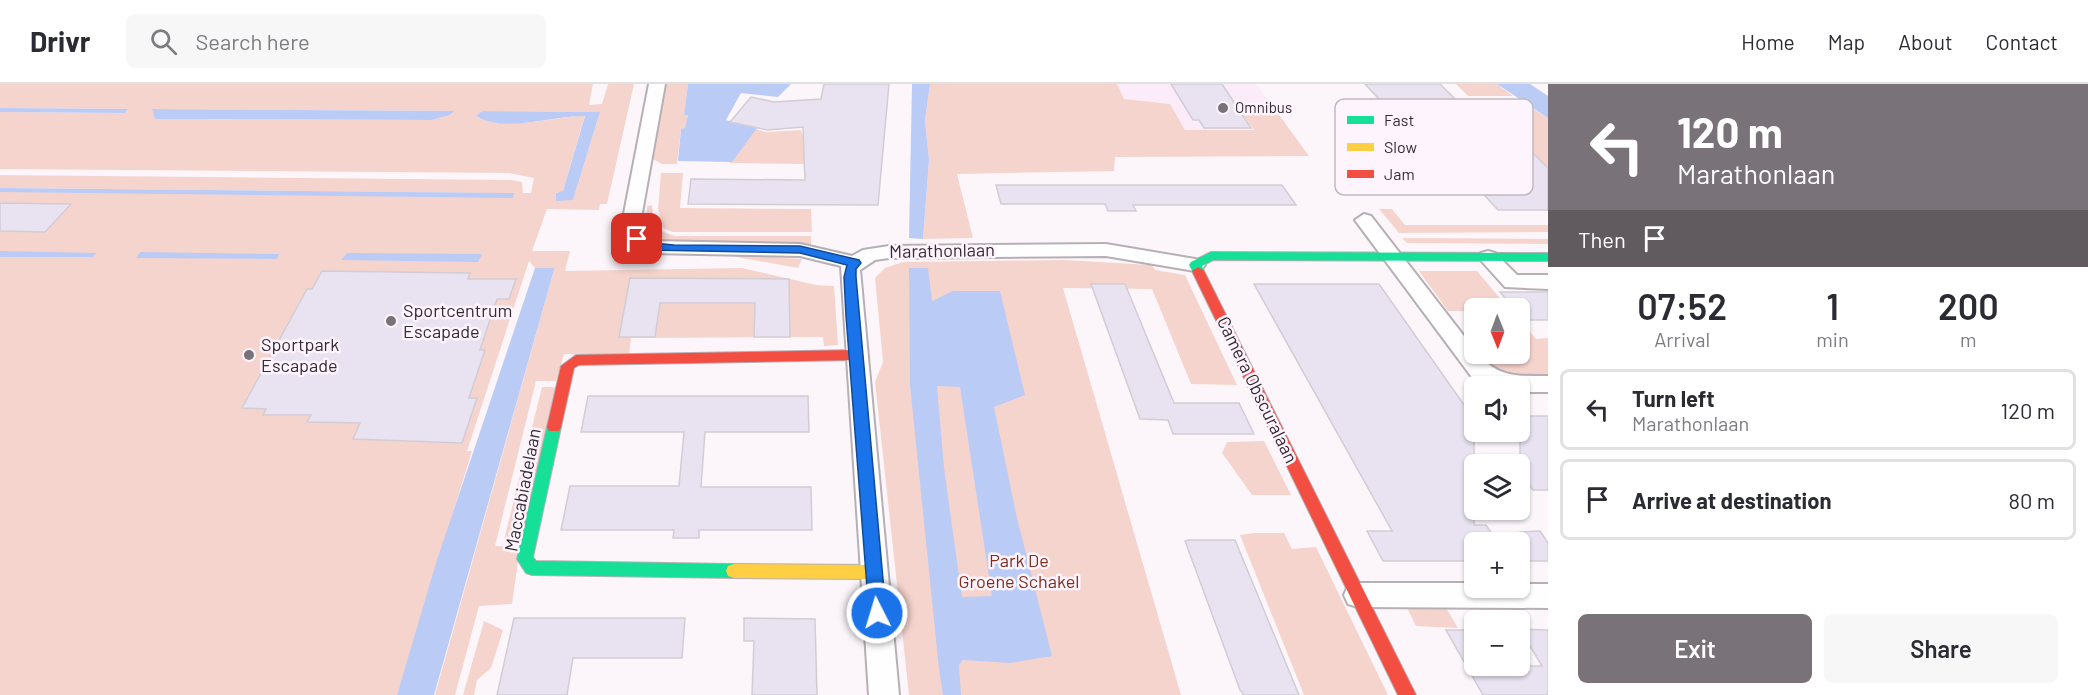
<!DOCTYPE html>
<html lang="en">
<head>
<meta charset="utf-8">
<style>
	:root { --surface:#fff; --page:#f7f7f7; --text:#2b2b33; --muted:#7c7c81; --line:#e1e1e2; --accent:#7a7279 }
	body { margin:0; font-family:Barlow,sans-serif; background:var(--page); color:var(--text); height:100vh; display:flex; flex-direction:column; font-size:22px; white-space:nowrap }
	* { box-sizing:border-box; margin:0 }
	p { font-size:20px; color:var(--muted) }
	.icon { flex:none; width:33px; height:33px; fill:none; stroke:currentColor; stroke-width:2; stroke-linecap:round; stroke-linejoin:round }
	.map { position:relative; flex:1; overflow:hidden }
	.drawer { display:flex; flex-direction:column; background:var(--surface); width:540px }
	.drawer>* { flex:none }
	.banner { background:#7a7279; color:#fff; overflow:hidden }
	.needle { width:39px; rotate:179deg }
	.tools { position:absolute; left:1464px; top:214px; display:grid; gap:12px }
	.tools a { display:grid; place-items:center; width:66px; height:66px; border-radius:9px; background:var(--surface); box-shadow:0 2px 4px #0004; font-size:30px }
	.pin { position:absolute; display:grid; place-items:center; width:51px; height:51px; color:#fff; margin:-26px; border-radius:12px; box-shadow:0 3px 9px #0006 }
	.me { position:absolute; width:66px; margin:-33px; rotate:355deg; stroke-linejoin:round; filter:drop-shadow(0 0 4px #0008) }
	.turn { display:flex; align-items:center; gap:21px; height:126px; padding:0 30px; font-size:27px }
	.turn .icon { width:78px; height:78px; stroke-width:2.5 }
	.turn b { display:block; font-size:42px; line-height:51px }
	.then { display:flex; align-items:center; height:57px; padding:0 30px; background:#0003; gap:12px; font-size:22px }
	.eta { display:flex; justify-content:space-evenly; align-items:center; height:102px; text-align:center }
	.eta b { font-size:36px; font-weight:600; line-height:42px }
	.primary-button { display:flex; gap:12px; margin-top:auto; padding:12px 30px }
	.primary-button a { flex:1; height:69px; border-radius:9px; background:var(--accent); color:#fff; font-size:24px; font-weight:600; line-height:69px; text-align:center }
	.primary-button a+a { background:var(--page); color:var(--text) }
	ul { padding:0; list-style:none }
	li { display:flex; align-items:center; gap:18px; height:81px; margin:0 12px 9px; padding:0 18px; border:3px solid var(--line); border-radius:9px }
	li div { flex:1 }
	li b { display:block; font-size:22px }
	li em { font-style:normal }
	header { display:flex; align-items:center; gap:36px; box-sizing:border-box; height:84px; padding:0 30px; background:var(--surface); border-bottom:2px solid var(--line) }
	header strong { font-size:28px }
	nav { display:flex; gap:33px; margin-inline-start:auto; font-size:21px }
	.search { width:420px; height:54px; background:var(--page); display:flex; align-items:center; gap:15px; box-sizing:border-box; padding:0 21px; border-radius:9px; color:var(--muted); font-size:22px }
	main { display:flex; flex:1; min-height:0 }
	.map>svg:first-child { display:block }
	.built { fill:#fcecfa }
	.green { fill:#f6d4ce; fill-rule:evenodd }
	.water { fill:#bacbf6; fill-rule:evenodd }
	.building { fill:#e8e2f1; stroke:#d2cdd5; stroke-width:1.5 }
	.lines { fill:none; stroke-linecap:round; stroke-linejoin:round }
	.street-casing { stroke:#b6b0b5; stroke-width:4 }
	.fast-casing { stroke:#b6b0b5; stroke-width:2 }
	.slow-casing { stroke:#b6b0b5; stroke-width:2 }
	.jam-casing { stroke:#b6b0b5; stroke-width:2 }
	.street { fill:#fffefe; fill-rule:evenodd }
	.fast { fill:#16e098; fill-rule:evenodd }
	.slow { fill:#ffcf43; fill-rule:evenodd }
	.jam { fill:#f24e42; fill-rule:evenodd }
	.route { fill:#1a73e8; stroke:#114b97; stroke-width:1.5 }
	.poi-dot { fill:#7a7279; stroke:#fef4fd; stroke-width:2 }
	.labels { text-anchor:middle; stroke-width:5; stroke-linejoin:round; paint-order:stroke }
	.far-poi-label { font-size:15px; fill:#342b33; stroke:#fef4fd; text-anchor:start }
	.street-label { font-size:18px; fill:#342b33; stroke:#fef4fd }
	.poi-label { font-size:18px; fill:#342b33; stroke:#fef4fd; text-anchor:start }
	.park-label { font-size:18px; fill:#802d19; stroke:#fef4fd }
	.key { fill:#fef4fd; stroke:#c1b8c0; stroke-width:1.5 }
	.key-label { font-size:16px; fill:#342b33 }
</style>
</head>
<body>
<header>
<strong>Drivr</strong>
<div class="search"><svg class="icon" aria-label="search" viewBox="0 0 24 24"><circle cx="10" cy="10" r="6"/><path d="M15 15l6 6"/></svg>Search here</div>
<nav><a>Home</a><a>Map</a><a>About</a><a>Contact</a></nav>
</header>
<main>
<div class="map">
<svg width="1548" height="611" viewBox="0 0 1548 611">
	<rect width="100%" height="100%" fill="#fcf6fb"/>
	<!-- built -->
	<polygon class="built" points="1117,0 1256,0 1277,28 1242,28 1254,46 1185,46 1170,20 1124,15"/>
	<!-- green -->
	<g class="green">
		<path d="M0,0h593l-4,21 13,-1 6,-20h26l-27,120h-7l-1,6 -52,-1 -15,42h38l-5,20 177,-3 74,17 18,1 4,59 -14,1 -1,-9 -192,1 -2,17 -65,-1 -8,27h-20l-41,165 25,1 -8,57 -33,2 -24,89h-20l119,-425 -19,-2 -6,-7 -62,190h5l-75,244h-397v-503l495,1 -495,-5v-13l511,5 11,2 1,11h8l3,-15 -25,-5 -509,-4v-57l125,1 3,-4 -128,-1zM153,25l300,2 -3,4 -18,5 -276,-1zM482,27l118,1 -27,88 -17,-7 7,-2 22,-76c-30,2 -82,17 -109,1z"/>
		<polygon points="666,0 688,0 684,31 688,31 685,45 681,45 677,80 662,80 653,75"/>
		<polygon points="930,0 1117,0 1124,15 1170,20 1185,46 1254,46 1241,28 1277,28 1309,72 1115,73 1114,87 957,90 973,154 923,155 929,76 925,36"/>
		<polygon points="1456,0 1497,0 1513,12 1468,12"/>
		<polygon points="1521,17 1548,34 1548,84 1487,21"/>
		<polygon points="756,45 766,48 801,46 802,50 808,50 808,80 729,79"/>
		<polygon points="661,89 683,89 680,124 811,125 812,148 673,148 663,144 658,125"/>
		<path d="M652,121c2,22 1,25 24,31h135v9l-138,-2 -18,-7 -9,-8 1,-22z"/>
		<polygon points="1379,125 1392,125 1405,141 1548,141 1548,148 1399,149"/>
		<polygon points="1402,154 1548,155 1548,160 1407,159"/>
		<polygon points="736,171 802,175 798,184 736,173"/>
		<polygon points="1065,176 1152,181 1155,186 1185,191 1237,301 1191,300 1152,205 1063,204 1181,611 909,611 875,298 883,278 875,194 885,184 903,178"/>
		<polygon points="1419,187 1477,187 1509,225 1474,225 1474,235 1469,227 1448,227"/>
		<path d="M1520,236l16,19 12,-1v36c-21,0 -53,2 -65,-19l37,-1z"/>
		<polygon points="542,303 556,303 522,455 504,456"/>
		<polygon points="1264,357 1291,411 1252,411 1222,369 1227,358"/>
		<polygon points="1254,449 1284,449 1292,465 1316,463 1388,611 1304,611 1240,451"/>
		<polygon points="1406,522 1445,522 1458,544 1416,542"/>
		<polygon points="484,537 503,546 491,584 477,596 474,611 463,611"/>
	</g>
	<!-- water -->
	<g class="water">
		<polygon points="688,0 791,0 778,13 741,9 726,36 757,44 732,78 678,77 681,45 685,44 688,31 684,31"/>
		<polygon points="912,0 930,0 925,36 929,76 923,155 909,154"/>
		<polygon points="1497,0 1530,0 1548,12 1548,34"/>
		<polygon points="0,24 128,25 125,29 0,28"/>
		<polygon points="152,25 454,27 450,31 432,36 155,35"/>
		<path d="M482,27l118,1 -27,88 -17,1v-8l7,-2 22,-75c-33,-1 -79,18 -109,0z"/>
		<polygon points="0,104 514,109 513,114 0,108"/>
		<polygon points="0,167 96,169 93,173 0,173"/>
		<polygon points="140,168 279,170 277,175 136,174"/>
		<polygon points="347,169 482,170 478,178 341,176"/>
		<polygon points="535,184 554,184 554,186 434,611 397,611 436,479"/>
		<path d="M909,184h19l4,33 21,-10h47l25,104 -31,12 23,111 35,138 -42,7 -47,-3 -4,5 2,30h-18l-4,-26 -29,-284zM937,302l23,1 32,209 -30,1 -18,-129z"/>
	</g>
	<!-- building -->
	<g class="building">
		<polygon points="824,0 889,0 878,121 688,120 691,95 805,96 803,43 767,46 730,38 751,13 774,18 821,15"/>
		<polygon points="1171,0 1222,0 1251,44 1204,44 1199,36 1193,36"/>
		<polygon points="1365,0 1440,0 1467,27 1390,27"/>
		<polygon points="1349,69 1533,69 1548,84 1548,126 1498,126 1475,101 1374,101"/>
		<polygon points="996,101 1282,101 1296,121 1133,121 1136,127 1108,127 1105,120 1001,120"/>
		<polygon points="0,119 71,120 45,148 0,147"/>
		<polygon points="322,187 470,189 468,195 516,195 509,215 497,215 480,266 485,266 469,314 477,314 462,359 353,355 360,339 307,338 311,331 263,331 266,325 242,324 307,205 312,205"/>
		<polygon points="630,194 789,195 790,253 754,253 755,219 660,219 655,253 619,253"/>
		<polygon points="1091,200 1125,200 1174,319 1239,319 1254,350 1173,350 1168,336 1140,335"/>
		<polygon points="1254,200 1379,200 1474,335 1474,441 1486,441 1498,459 1474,459 1474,477 1383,477 1367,447 1392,447"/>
		<polygon points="1500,208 1548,208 1548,236 1523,236 1520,232 1520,225 1514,225"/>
		<polygon points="588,312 808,312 809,348 705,348 701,403 811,403 812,446 699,446 699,454 673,454 674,446 561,446 570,402 679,402 684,348 581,348"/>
		<polygon points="1520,332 1548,332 1548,406 1533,406 1520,387"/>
		<polygon points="1540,447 1548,459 1548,477 1520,477 1520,448"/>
		<polygon points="1188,456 1235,456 1299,611 1244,611 1240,606 1185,457"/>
		<polygon points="514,534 685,534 682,574 573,574 567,611 497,611"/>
		<polygon points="744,534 815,535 817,611 752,611 754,557 744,557"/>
		<polygon points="1520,545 1548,546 1548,611 1483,611 1446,546 1474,546 1474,582 1542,582"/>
	</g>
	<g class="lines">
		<defs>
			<g id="street">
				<polygon points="649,0 665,0 640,140 645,152 653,157 800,160 852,172 863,166 889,162 1106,160 1195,175 1202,177 1205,181 1202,185 1195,187 1106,172 889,174 875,176 860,186 899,611 869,611 841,182 800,172 649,169 630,159 622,140"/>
				<path d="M1364,130l7,2 103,133v5h5c18,24 41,22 69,22v16h-28v-5h-27l-22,-11 -116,-156z"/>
				<polygon points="1488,167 1495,169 1517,191 1548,191 1548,205 1505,203 1478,173 1481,169"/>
				<polygon points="1358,499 1474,499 1474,504 1520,504 1520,500 1548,500 1548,524 1358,523 1348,520 1344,511 1348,502"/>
			</g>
			<g id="fast">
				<polygon points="1211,168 1548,169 1548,177 1213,176 1202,182 1204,187 1202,190 1194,190 1189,181 1191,178"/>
				<polygon points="554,338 559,339 561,343 533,473 536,477 734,480 740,482 742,487 740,492 734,494 532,491 526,489 517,475 547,343 549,339"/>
			</g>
			<polygon id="slow" points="734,480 874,481 880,483 882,488 880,493 874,495 734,494 728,492 726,487 728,482"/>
			<g id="jam">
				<polygon points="1198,183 1204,187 1416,611 1398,611 1192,187"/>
				<polygon points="855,266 862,271 855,276 579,281 574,284 561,343 559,347 549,347 547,343 561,282 576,271"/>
			</g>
		</defs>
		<!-- street casing -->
		<use href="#street" class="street-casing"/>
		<!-- fast casing -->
		<use href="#fast" class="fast-casing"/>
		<!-- slow casing -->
		<use href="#slow" class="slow-casing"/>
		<!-- jam casing -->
		<use href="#jam" class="jam-casing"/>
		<!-- street -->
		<use href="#street" class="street"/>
		<!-- fast -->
		<use href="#fast" class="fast"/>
		<!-- slow -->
		<use href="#slow" class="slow"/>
		<!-- jam -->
		<use href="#jam" class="jam"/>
	</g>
	<!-- route -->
	<polygon class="route" points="637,151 652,159 674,161 800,162 859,176 861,179 856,185 856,193 886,529 883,535 877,537 871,535 869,529 846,232 844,193 847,181 800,169 649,166 633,157 633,152"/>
	<!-- markers -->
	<g class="poi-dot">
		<circle cx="1223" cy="24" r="6"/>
		<circle cx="391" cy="237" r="6"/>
		<circle cx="249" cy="271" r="6"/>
	</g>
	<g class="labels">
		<!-- far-poi labels -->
		<g class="far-poi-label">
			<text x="1235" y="29">Omnibus</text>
		</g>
		<!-- street labels -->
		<g class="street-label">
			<text transform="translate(942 167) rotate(-1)" y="6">Marathonlaan</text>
			<text transform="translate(1257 306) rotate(64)" y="6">Camera Obscuralaan</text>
			<text transform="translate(523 406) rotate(-79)" y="6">Maccabiadelaan</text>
		</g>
		<!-- poi labels -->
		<g class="poi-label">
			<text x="403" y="233">Sportcentrum<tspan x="403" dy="21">Escapade</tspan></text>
			<text x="261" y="267">Sportpark<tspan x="261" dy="21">Escapade</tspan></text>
		</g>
		<!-- park labels -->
		<g class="park-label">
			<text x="1019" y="483">Park De<tspan x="1019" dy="21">Groene Schakel</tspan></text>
		</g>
	</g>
	<!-- legend -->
	<rect x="1335" y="15" width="198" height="96" rx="9" class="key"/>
	<rect x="1347" y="32" width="27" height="8" fill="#16e098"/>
	<rect x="1347" y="59" width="27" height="8" fill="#ffcf43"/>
	<rect x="1347" y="86" width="27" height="8" fill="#f24e42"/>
	<g class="key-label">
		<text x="1384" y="42">Fast</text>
		<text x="1384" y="69">Slow</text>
		<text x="1384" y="96">Jam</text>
	</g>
</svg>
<div class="tools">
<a><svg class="needle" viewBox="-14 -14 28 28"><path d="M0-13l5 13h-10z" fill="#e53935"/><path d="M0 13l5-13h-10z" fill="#7c7c81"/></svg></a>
<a><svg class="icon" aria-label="sound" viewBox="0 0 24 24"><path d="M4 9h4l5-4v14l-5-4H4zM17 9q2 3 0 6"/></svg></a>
<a><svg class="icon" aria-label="layers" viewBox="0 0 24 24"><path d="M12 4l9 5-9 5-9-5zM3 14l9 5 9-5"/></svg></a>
<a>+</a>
<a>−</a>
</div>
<div class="pin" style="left:637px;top:155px;background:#d93025"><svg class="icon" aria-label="arrive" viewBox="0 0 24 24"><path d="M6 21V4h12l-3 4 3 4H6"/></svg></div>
<svg class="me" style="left:877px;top:529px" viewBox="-20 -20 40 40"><circle r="17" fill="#1a73e8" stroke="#fff" stroke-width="3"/><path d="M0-11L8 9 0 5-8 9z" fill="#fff"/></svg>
</div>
<section class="drawer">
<div class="banner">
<div class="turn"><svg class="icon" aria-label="left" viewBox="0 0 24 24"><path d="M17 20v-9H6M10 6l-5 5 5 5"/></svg><div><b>120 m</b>Marathonlaan</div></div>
<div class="then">Then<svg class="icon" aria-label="arrive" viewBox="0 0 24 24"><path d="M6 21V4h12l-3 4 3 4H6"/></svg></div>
</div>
<div class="eta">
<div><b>07:52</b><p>Arrival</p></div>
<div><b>1</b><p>min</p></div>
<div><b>200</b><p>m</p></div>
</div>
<ul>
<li><svg class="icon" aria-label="left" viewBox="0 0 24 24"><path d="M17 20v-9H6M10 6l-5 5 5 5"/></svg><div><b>Turn left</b><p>Marathonlaan</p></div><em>120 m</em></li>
<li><svg class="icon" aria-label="arrive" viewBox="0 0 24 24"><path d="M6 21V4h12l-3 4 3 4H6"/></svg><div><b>Arrive at destination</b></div><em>80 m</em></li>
</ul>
<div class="primary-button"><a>Exit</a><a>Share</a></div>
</section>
</main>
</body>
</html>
